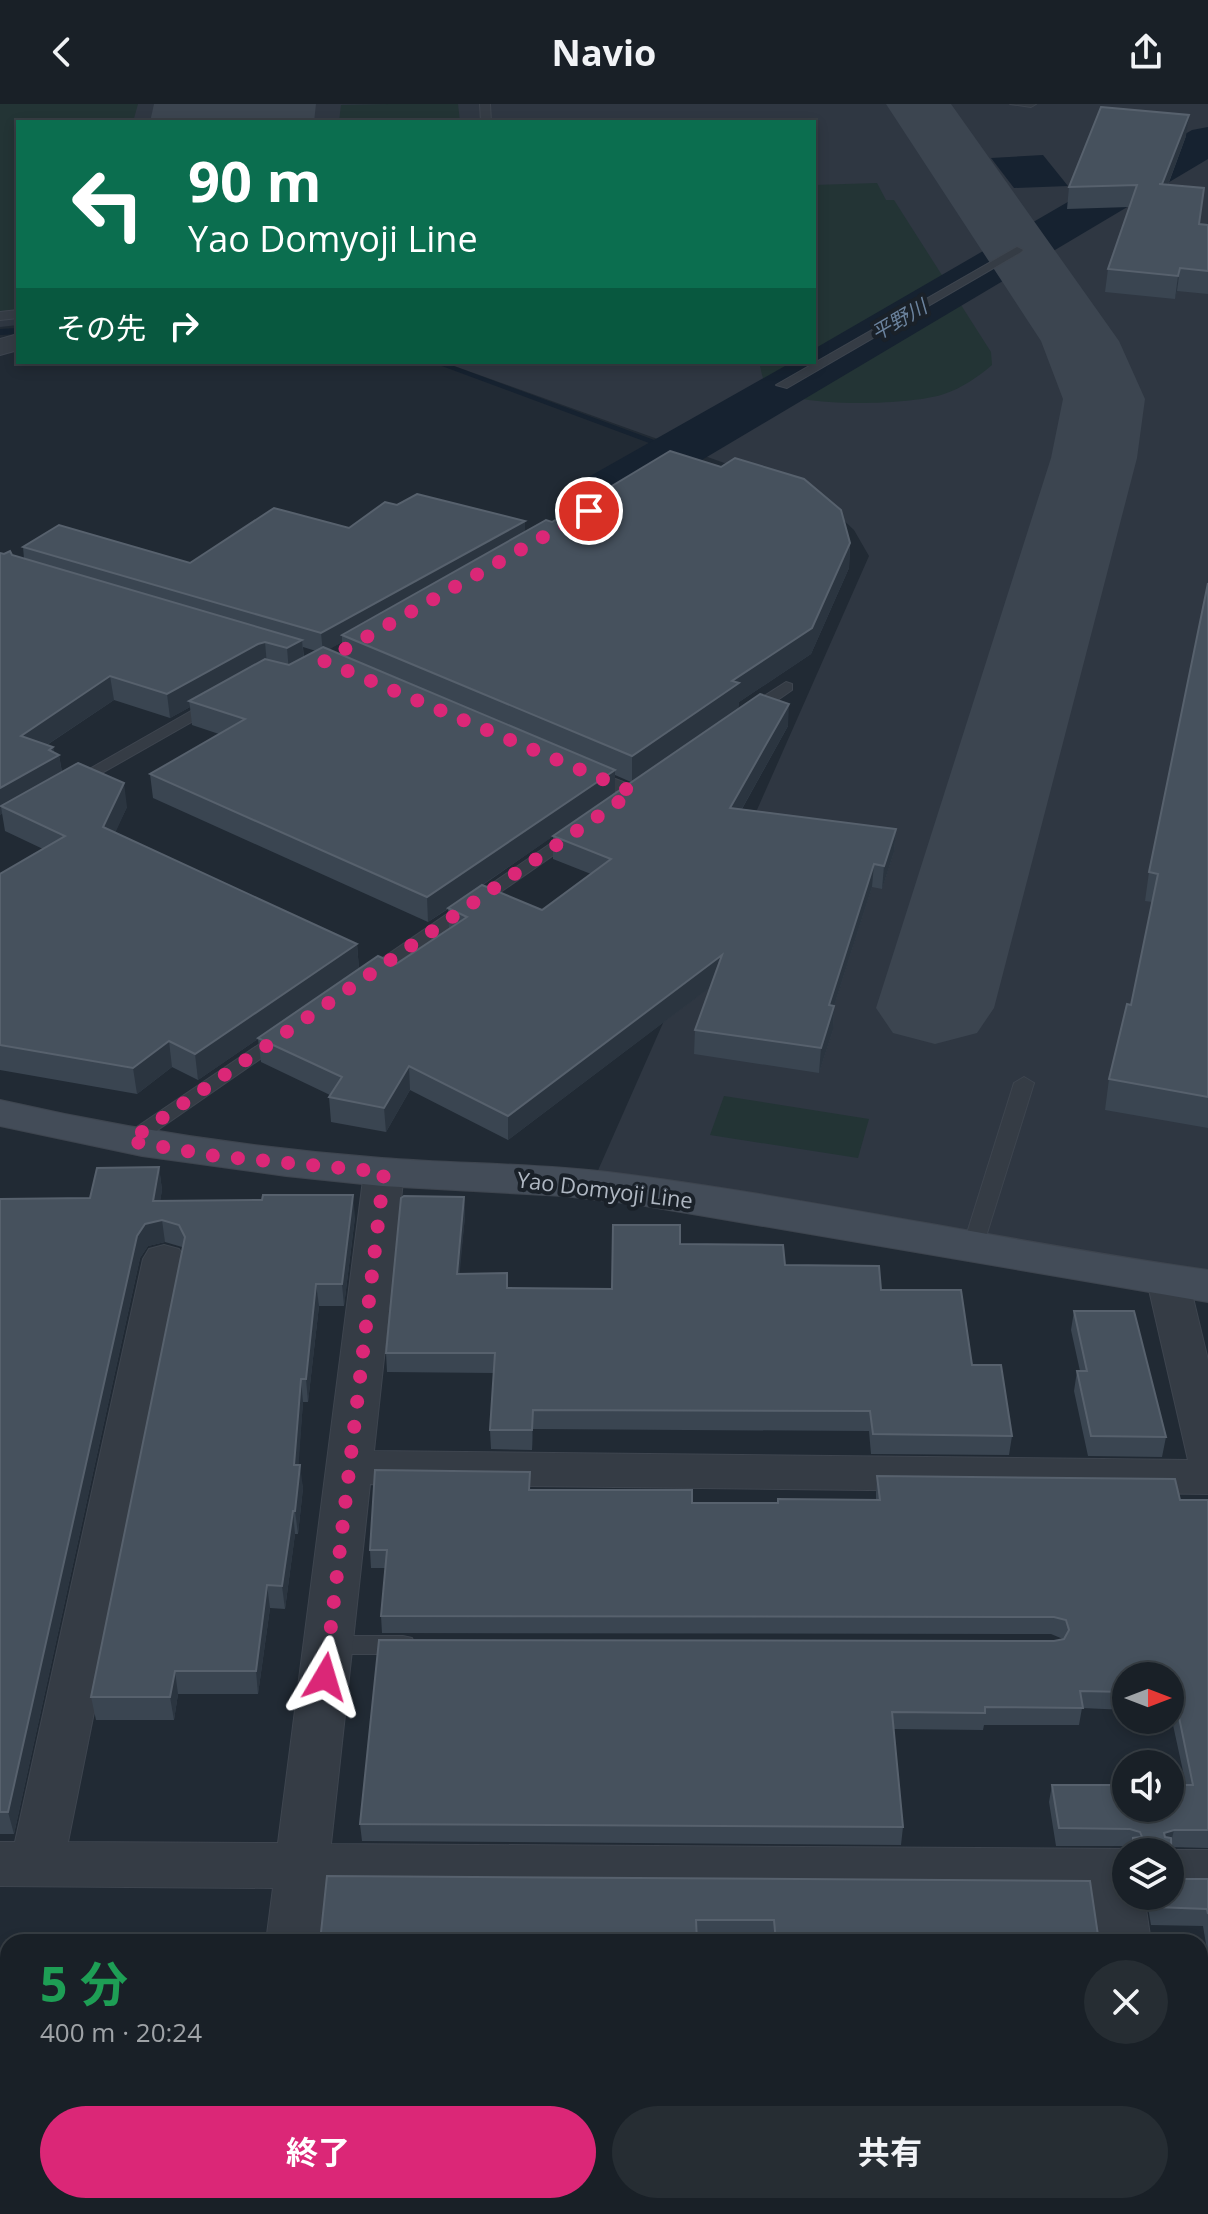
<!DOCTYPE html>
<html lang="ja">
<head>
<meta charset="utf-8">
<style>
	:root { --surface:#192027; --page:#262d33; --text:#f1f3f6; --muted:#9fa3a7; --line:#373e44; --accent:#db2777 }
	body { margin:0; font-family:"Open Sans","Noto Sans JP",sans-serif; background:var(--page); color:var(--text); height:100vh; display:flex; flex-direction:column; font-size:30px; white-space:nowrap }
	* { box-sizing:border-box; margin:0 }
	p { font-size:26px; color:var(--muted) }
	.icon { flex:none; width:44px; height:44px; fill:none; stroke:currentColor; stroke-width:2; stroke-linecap:round; stroke-linejoin:round }
	.map { position:relative; flex:1; overflow:hidden }
	.sheet { position:absolute; left:0px; top:1830px; width:1208px; height:280px; display:flex; flex-direction:column; background:var(--surface); border-radius:24px 24px 0 0; box-shadow:0 4px 12px #0003,0 0 0 2px var(--line) }
	.sheet>* { flex:none }
	.banner { position:absolute; left:16px; top:16px; width:800px; height:244px; border-radius:0px; box-shadow:0 4px 12px #0003,0 0 0 2px var(--line); background:#0b6e4f; color:#fff; overflow:hidden }
	.needle { width:52px; rotate:90deg }
	.buttons { position:absolute; left:1112px; top:1558px; display:grid; gap:16px }
	.buttons a { display:grid; place-items:center; width:72px; height:72px; border-radius:50%; background:var(--surface); box-shadow:0 4px 12px #0003,0 0 0 2px var(--line); font-size:40px }
	.pin { position:absolute; display:grid; place-items:center; width:68px; height:68px; color:#fff; margin:-34px; border:4px solid #fff; border-radius:50%; box-shadow:0 2px 8px #0007 }
	.me { position:absolute; width:88px; margin:-44px; rotate:7deg; stroke-linejoin:round; filter:drop-shadow(0 0 6px #0008) }
	.turn { display:flex; align-items:center; gap:28px; height:168px; padding:0 40px; font-size:36px }
	.turn .icon { width:104px; height:104px; stroke-width:2.5 }
	.turn b { display:block; font-size:56px; line-height:68px }
	.then { display:flex; align-items:center; height:76px; padding:0 40px; background:#0003; gap:16px; font-size:30px }
	.round { display:grid; place-items:center; flex:none; width:84px; height:84px; border-radius:42px; background:var(--page) }
	.overview { display:flex; align-items:center; justify-content:space-between; height:136px; padding:0 40px }
	h1 { font-size:48px; font-weight:700; line-height:60px; color:#1e9e55 }
	.action { display:flex; gap:16px; margin-top:auto; padding:16px 40px }
	.action a { flex:1; height:92px; border-radius:48px; background:var(--accent); color:#fff; font-size:32px; font-weight:700; line-height:92px; text-align:center }
	.action a+a { background:var(--page); color:var(--text) }
	header { display:flex; justify-content:space-between; align-items:center; height:104px; padding:0 40px; background:var(--surface); font-size:36px; font-weight:700 }
	.map>svg:first-child { display:block }
	.airport { fill:#2f3742 }
	.green { fill:#233435 }
	.water { fill:#162230 }
	.lines { fill:none; stroke-linecap:round; stroke-linejoin:round }
	.stream { fill:#162230; fill-rule:evenodd }
	.river { fill:#162230; fill-rule:evenodd }
	.taxiway { fill:#3c4550; fill-rule:evenodd }
	.runway { fill:#3c4550; fill-rule:evenodd }
	.lane-casing { stroke:#3e454f; stroke-width:2 }
	.street-casing { stroke:#3e454f; stroke-width:2 }
	.secondary-casing { stroke:#3e454f; stroke-width:2 }
	.lane { fill:#353c45; fill-rule:evenodd }
	.street { fill:#353c45; fill-rule:evenodd }
	.secondary { fill:#434c58; fill-rule:evenodd }
	.wall { fill:#3a4551; fill-rule:evenodd }
	.shaded-wall { fill:#2b3540 }
	.building { fill:#46515d; stroke:#57616d; stroke-width:2 }
	.route { stroke:#db2777; stroke-width:14; stroke-dasharray:0 25.2 }
	.labels { text-anchor:middle; stroke-width:8; stroke-linejoin:round; paint-order:stroke }
	.far-water-label { font-size:20px; font-style:italic; fill:#6b839e; stroke:#1a2129 }
	.street-label { font-size:22px; fill:#afb7c2; stroke:#1a2129 }
</style>
</head>
<body>
<header><svg class="icon" aria-label="back" viewBox="0 0 24 24"><path d="M15 5l-7 7 7 7"/></svg>Navio<svg class="icon" aria-label="share" viewBox="0 0 24 24"><path d="M12 15V3M7 8l5-5 5 5M5 13v7h14v-7"/></svg></header>
<div class="map">
<svg width="1208" height="2110" viewBox="0 0 1208 2110">
	<rect width="100%" height="100%" fill="#212a34"/>
	<!-- airport -->
	<polygon class="airport" points="0,0 1208,0 1208,1182 592,1080 869,452 854,426 819,393 443,258 814,258 814,18 18,18 18,221 0,223"/>
	<!-- green -->
	<g class="green">
		<polygon points="0,0 138,0 133,18 18,18 18,206 0,207"/>
		<polygon points="388,0 458,0 460,18 339,18 341,1"/>
		<path d="M877,79l9,17h8l97,152 1,13c-14,12 -30,23 -48,29 -31,11 -154,16 -177,-9 -5,-5 -6,-16 -8,-23h55v-177z"/>
		<polygon points="724,992 869,1015 858,1054 710,1031"/>
	</g>
	<!-- water -->
	<polygon class="water" points="1043,51 1068,82 1014,84 991,54"/>
	<g class="lines">
		<!-- stream -->
		<g class="stream">
			<polygon points="18,224 18,230 0,231 0,225"/>
			<polygon points="431,258 443,258 684,347 676,349"/>
		</g>
		<!-- river -->
		<polygon class="river" points="1208,23 1208,55 611,410 590,415 569,410 560,397 569,384 792,258 814,258 814,245 1192,26"/>
		<!-- taxiway -->
		<polygon class="taxiway" points="886,0 951,0 1119,237 1145,295 1137,354 994,904 977,929 935,940 893,929 876,904 1051,354 1063,295 1041,237"/>
		<!-- runway -->
		<polygon class="runway" points="154,0 316,0 314,18 150,18"/>
		<defs>
			<g id="lane">
				<polygon points="480,0 490,0 491,18 481,18"/>
				<polygon points="1010,0 1036,0 1031,3"/>
				<polygon points="1017,143 1023,146 1021,148 787,284 776,281"/>
				<polygon points="18,206 18,214 0,216 0,208"/>
				<polygon points="786,578 792,580 792,586 756,611 744,611 744,605"/>
				<polygon points="212,595 220,600 218,603 79,682 67,682 65,679"/>
				<polygon points="589,665 639,684 641,688 633,693 627,692 583,673 581,670"/>
				<polygon points="575,723 583,728 581,732 374,876 362,876 359,872 362,868"/>
				<polygon points="279,927 288,933 286,937 136,1041 122,1041 119,1037 122,1033"/>
				<polygon points="1024,973 1034,979 983,1142 980,1147 966,1147 963,1142 1014,979"/>
				<polygon points="329,1532 403,1532 412,1534 415,1541 412,1548 403,1550 329,1550 320,1548 317,1541 320,1534"/>
			</g>
			<g id="street">
				<polygon points="18,230 18,246 0,251 0,235"/>
				<polygon points="384,1055 398,1059 404,1068 374,1347 1188,1356 1147,1177 1153,1167 1168,1163 1183,1167 1189,1177 1208,1256 1208,1390 370,1380 331,1740 1126,1745 1136,1748 1126,1748 1126,1792 1144,1792 1151,1838 1097,1838 1090,1789 326,1784 320,1838 266,1838 273,1784 0,1782 0,1738 15,1738 143,1155 149,1145 164,1141 179,1145 185,1155 68,1738 278,1739 364,1068 370,1059"/>
				<polygon points="1170,1746 1208,1746 1208,1790 1170,1790 1170,1748 1163,1748"/>
				<polygon points="0,2050 8,2051 8,2102 20,2102 8,2107 0,2106"/>
				<rect x="231" y="2102" width="60" height="8"/>
				<polygon points="1135,2102 1195,2102 1196,2110 1136,2110"/>
			</g>
			<path id="secondary" d="M0,996c126,29 253,48 382,58 75,6 151,5 226,14 201,25 399,70 600,98v32l-574,-98 -70,-8 -182,-10 -96,-10 -144,-20 -142,-30z"/>
		</defs>
		<!-- lane casing -->
		<use href="#lane" class="lane-casing"/>
		<!-- street casing -->
		<use href="#street" class="street-casing"/>
		<!-- secondary casing -->
		<use href="#secondary" class="secondary-casing"/>
		<!-- lane -->
		<use href="#lane" class="lane"/>
		<!-- street -->
		<use href="#street" class="street"/>
		<!-- secondary -->
		<use href="#secondary" class="secondary"/>
	</g>
	<!-- wall -->
	<g class="wall">
		<polygon points="1186,32 1168,81 1199,120 1208,121 1208,190 1177,187 1175,195 1105,188 1108,165 1129,103 1067,105 1069,83"/>
		<path d="M397,401l128,16v11l27,-10 298,21 -1,25 -38,86 -72,48 -1,7 50,17 -46,83 154,20 -2,23 -12,37 -10,-2 -38,119 -1,24 -14,43 -125,-19 1,-24 15,-43 -202,153 -98,-50 -24,42 -55,-10 -2,-25 1,-2 -69,-33 -3,-23 -60,41 -26,-13 -35,27 -137,-24v-196l43,-25 -38,-18 -3,-18 -2,2 12,-260 12,4 -1,-12 167,16 159,-35zM342,538l1,14 -14,-7zM303,543l13,4 -12,7zM114,596l56,18 20,-11 2,18 27,9 -69,40 3,24 275,124 20,-13 1,20 -53,35 -37,5 -2,-25 -242,-112 12,-25 -65,-35 -3,-17 -5,-3 -1,-5 -6,-2zM615,671l16,7 -16,12zM553,732v23l38,15 -49,36 -59,-25z"/>
		<polygon points="1208,479 1208,1024 1105,1006 1109,975 1131,901 1152,798 1145,797 1149,768"/>
		<polygon points="159,1063 162,1086 160,1097 355,1113 344,1202 319,1202 308,1298 303,1298 298,1361 303,1384 298,1430 295,1430 285,1505 270,1504 258,1590 178,1590 174,1616 96,1616 91,1593 183,1145 182,1143 165,1138 148,1142 140,1154 14,1730 0,1730 0,1095 90,1094"/>
		<polygon points="464,1093 465,1112 459,1170 507,1184 612,1185 680,1140 785,1161 881,1186 972,1261 1012,1332 1009,1351 871,1350 869,1327 533,1325 532,1346 491,1345 490,1326 494,1269 387,1268 386,1249"/>
		<polygon points="1074,1207 1166,1333 1162,1353 1088,1352 1074,1287 1077,1267 1080,1267 1071,1226"/>
		<polygon points="877,1372 1180,1396 1208,1396 1208,1744 1171,1743 1172,1775 1208,1775 1208,1852 1203,1822 1151,1821 1146,1792 1170,1792 1170,1748 1130,1748 1131,1743 1126,1742 1056,1742 1049,1698 1052,1681 1186,1681 1170,1607 1170,1572 1126,1572 1126,1606 1082,1604 1079,1621 984,1621 983,1626 893,1625 903,1723 901,1741 362,1737 360,1720 1063,1535 1051,1530 382,1529 381,1512 385,1464 371,1464 370,1446 530,1386 692,1399 777,1399 876,1396 876,1389"/>
		<polygon points="327,1772 1099,1838 774,1838 773,1831 697,1831"/>
		<polygon points="1203,1986 1208,1986 1208,2060 1200,2014 1200,1996"/>
		<polygon points="1006,2102 1135,2102 1133,2110 1007,2110"/>
	</g>
	<!-- shaded-wall -->
	<g class="shaded-wall">
		<polygon points="1189,11 1186,32 1160,102 1162,80"/>
		<polygon points="1180,164 1177,187 1175,195 1178,172"/>
		<polygon points="525,417 525,435 342,531 342,538 323,549 321,529"/>
		<polygon points="850,439 849,464 811,550 739,598 738,605 632,679 632,652 732,577"/>
		<polygon points="302,536 304,559 289,568 287,544"/>
		<polygon points="265,538 267,561 189,597 190,603 170,614 167,590 258,540"/>
		<polygon points="110,572 114,596 24,656 21,632"/>
		<polygon points="789,600 788,622 730,726 730,704"/>
		<polygon points="53,643 55,653 59,651 63,675 1,702 2,709 0,711 0,684"/>
		<polygon points="615,666 615,690 428,818 427,793"/>
		<polygon points="124,679 127,703 107,747 103,723"/>
		<polygon points="896,725 894,748 882,785 884,762"/>
		<polygon points="874,760 872,783 834,902 833,926 819,969 821,944 829,901"/>
		<polygon points="357,840 359,866 198,976 195,950"/>
		<polygon points="722,851 721,875 508,1036 508,1012"/>
		<polygon points="169,937 172,963 137,990 133,964"/>
		<polygon points="409,962 410,986 386,1028 384,1004"/>
		<polygon points="159,1063 162,1086 157,1117 162,1116 165,1138 148,1142 140,1154 14,1730 8,1708 137,1132 153,1097"/>
		<polygon points="353,1091 355,1113 344,1202 342,1180"/>
		<polygon points="464,1093 465,1112 458,1189 457,1170"/>
		<polygon points="316,1180 319,1202 308,1298 306,1275"/>
		<polygon points="301,1275 303,1298 297,1384 294,1361"/>
		<polygon points="533,1306 533,1325 532,1346 532,1326"/>
		<polygon points="300,1361 303,1384 298,1430 295,1407"/>
		<polygon points="293,1407 295,1430 285,1505 282,1482"/>
		<polygon points="267,1481 270,1504 258,1590 256,1567"/>
		<polygon points="175,1567 178,1590 174,1616 170,1593"/>
		<polygon points="1174,1726 1170,1743 1160,1746 1164,1729"/>
	</g>
	<!-- building -->
	<g class="building">
		<polygon points="1101,3 1189,11 1162,80 1159,80 1204,84 1199,120 1208,121 1208,167 1180,164 1178,172 1108,165 1137,81 1069,83"/>
		<polygon points="670,347 721,363 735,354 804,375 841,406 850,439 812,524 732,577 739,579 632,652 342,531 546,416 552,418"/>
		<polygon points="417,390 525,417 321,529 23,443 59,421 190,459 274,404 349,424 385,398 397,401"/>
		<polygon points="10,447 12,451 302,536 287,544 265,538 258,540 167,590 110,572 21,632 53,643 49,646 59,651 0,684 0,449 4,450"/>
		<polygon points="1208,479 1208,993 1109,975 1127,900 1131,901 1158,770 1149,768"/>
		<polygon points="323,543 615,666 427,793 150,670 245,615 189,597 265,555 289,561"/>
		<polygon points="760,590 789,600 730,704 896,725 884,762 874,760 829,901 834,902 821,944 695,926 722,851 508,1012 409,962 384,1004 329,993 342,973 258,934 378,852 396,860 467,813 448,804 482,781 542,806 611,755 553,732"/>
		<polygon points="78,659 124,679 103,723 357,840 195,950 169,937 133,964 0,941 0,770 65,732 1,702"/>
		<polygon points="159,1063 153,1097 262,1096 263,1091 353,1091 342,1180 316,1180 306,1275 301,1275 294,1361 300,1361 295,1407 293,1407 282,1482 267,1481 256,1567 175,1567 170,1593 91,1593 185,1133 179,1121 162,1116 145,1120 137,1132 8,1708 0,1708 0,1095 90,1094 97,1064"/>
		<polygon points="404,1092 464,1093 457,1170 507,1169 507,1184 612,1185 613,1121 680,1121 680,1140 783,1141 785,1161 879,1162 881,1186 961,1186 972,1261 1001,1261 1012,1332 873,1330 870,1307 533,1306 532,1326 490,1326 495,1249 386,1249 401,1094"/>
		<polygon points="1074,1207 1134,1207 1166,1333 1091,1332 1077,1267 1087,1267"/>
		<polygon points="375,1366 530,1368 529,1386 692,1386 692,1399 778,1399 778,1395 880,1396 877,1372 1175,1375 1180,1396 1208,1396 1208,1726 1174,1726 1164,1729 1165,1733 1171,1734 1172,1775 1208,1775 1208,1810 1207,1805 1155,1803 1153,1792 1170,1792 1170,1748 1133,1748 1133,1734 1142,1733 1140,1728 1130,1725 1059,1724 1052,1681 1126,1681 1126,1704 1170,1704 1170,1681 1193,1681 1174,1589 1170,1589 1170,1572 1126,1572 1126,1588 1080,1587 1083,1604 985,1603 985,1609 892,1608 903,1723 360,1720 379,1536 1054,1537 1064,1535 1069,1526 1066,1516 1054,1513 381,1512 387,1446 370,1446"/>
		<polygon points="327,1772 1090,1777 1099,1838 776,1838 774,1816 696,1816 697,1838 320,1838"/>
		<polygon points="1203,1986 1208,1986 1208,2017"/>
		<polygon points="789,2102 920,2102 921,2110 789,2110"/>
		<polygon points="1029,2102 1112,2102 1113,2110 1030,2110"/>
	</g>
	<g class="lines">
		<!-- route -->
		<polyline class="route" points="325,1573 384,1068 215,1052 129,1037 633,688 324,557 589,407"/>
	</g>
	<g class="labels">
		<!-- far-water labels -->
		<g class="far-water-label">
			<text transform="translate(899 216) rotate(-30)" y="7">平野川</text>
		</g>
		<!-- street labels -->
		<g class="street-label">
			<text transform="translate(605 1086) rotate(7)" y="8">Yao Domyoji Line</text>
		</g>
	</g>
</svg>
<div class="buttons">
<a><svg class="needle" viewBox="-14 -14 28 28"><path d="M0-13l5 13h-10z" fill="#e53935"/><path d="M0 13l5-13h-10z" fill="#9fa3a7"/></svg></a>
<a><svg class="icon" aria-label="sound" viewBox="0 0 24 24"><path d="M4 9h4l5-4v14l-5-4H4zM17 9q2 3 0 6"/></svg></a>
<a><svg class="icon" aria-label="layers" viewBox="0 0 24 24"><path d="M12 4l9 5-9 5-9-5zM3 14l9 5 9-5"/></svg></a>
</div>
<div class="pin" style="left:589px;top:407px;background:#d93025"><svg class="icon" aria-label="arrive" viewBox="0 0 24 24"><path d="M6 21V4h12l-3 4 3 4H6"/></svg></div>
<svg class="me" style="left:325px;top:1573px" viewBox="-20 -20 40 40"><path d="M0-17L14 15 0 8-14 15z" fill="#db2777" stroke="#fff" stroke-width="4"/></svg>
<div class="banner">
<div class="turn"><svg class="icon" aria-label="left" viewBox="0 0 24 24"><path d="M17 20v-9H6M10 6l-5 5 5 5"/></svg><div><b>90 m</b>Yao Domyoji Line</div></div>
<div class="then">その先<svg class="icon" aria-label="right" viewBox="0 0 24 24"><path d="M7 20v-9h11M14 6l5 5-5 5"/></svg></div>
</div>
<section class="sheet">
<div class="overview"><div><h1>5 分</h1><p>400 m · 20:24</p></div><a class="round"><svg class="icon" aria-label="close" viewBox="0 0 24 24"><path d="M6 6l12 12M18 6L6 18"/></svg></a></div>
<div class="action"><a>終了</a><a>共有</a></div>
</section>
</div>
</body>
</html>
